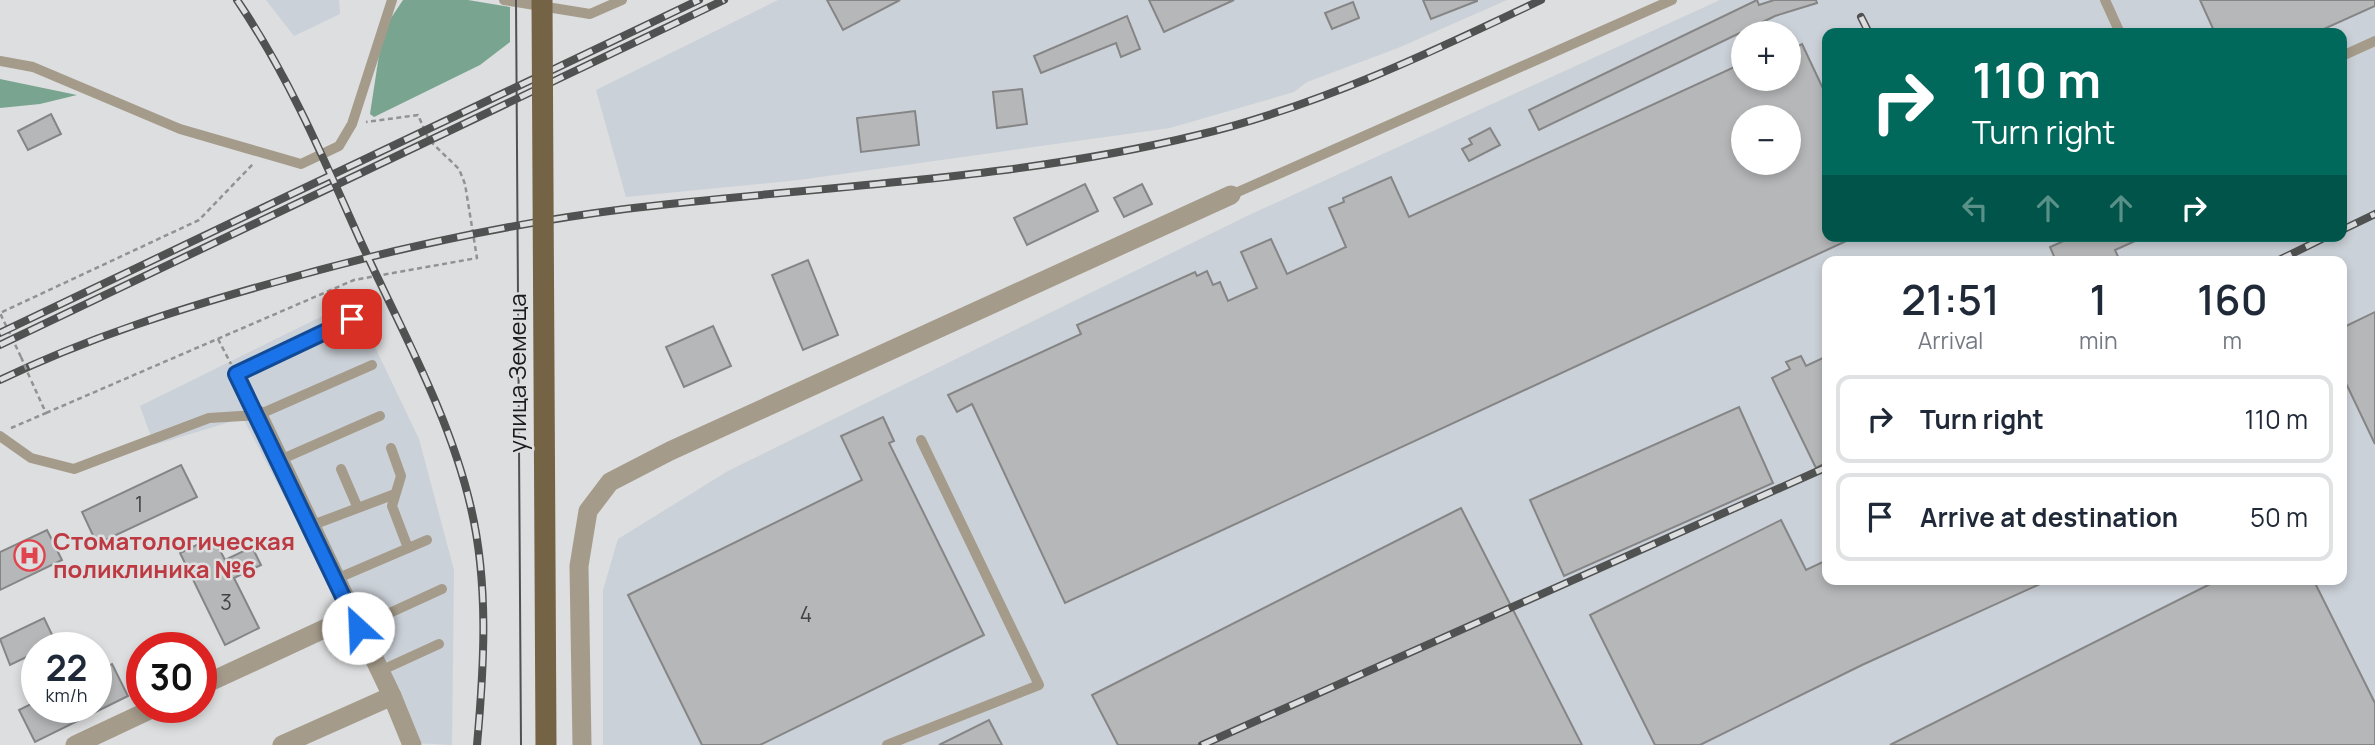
<!DOCTYPE html>
<html lang="en">
<head>
<meta charset="utf-8">
<style>
	:root { --surface:#fff; --page:#f6f6f7; --text:#1f2937; --muted:#747a83; --line:#e0e1e3 }
	body { margin:0; font-family:Manrope,sans-serif; background:var(--page); color:var(--text); height:100vh; display:flex; flex-direction:column; font-size:26px; white-space:nowrap }
	* { box-sizing:border-box; margin:0 }
	p { font-size:23px; color:var(--muted) }
	.icon { flex:none; width:38px; height:38px; fill:none; stroke:currentColor; stroke-width:2; stroke-linecap:round; stroke-linejoin:round }
	.map { position:relative; flex:1; overflow:hidden }
	.sheet { position:absolute; left:1822px; top:256px; width:525px; height:329px; display:flex; flex-direction:column; background:var(--surface); border-radius:14px; box-shadow:0 4px 10px #0003 }
	.sheet>* { flex:none }
	.banner { position:absolute; left:1822px; top:28px; width:525px; height:214px; border-radius:14px; box-shadow:0 4px 10px #0003; background:#00695c; color:#fff; overflow:hidden }
	.buttons { position:absolute; left:1731px; top:21px; display:grid; gap:14px }
	.buttons a { display:grid; place-items:center; width:70px; height:70px; border-radius:50%; background:var(--surface); box-shadow:0 4px 10px #0003; font-size:35px }
	.speed { position:absolute; left:21px; top:632px; display:flex; gap:14px; font-size:35px; font-weight:700; text-align:center }
	.speed>* { display:grid; place-content:center; width:91px; height:91px; border-radius:50%; background:var(--surface); box-shadow:0 4px 10px #0003; line-height:1 }
	.speed small { font-size:18px; font-weight:400 }
	.speed .limit { border:10px solid #d22; background:#fff; color:#111 }
	.pin { position:absolute; display:grid; place-items:center; width:60px; height:60px; color:#fff; margin:-30px; border-radius:14px; box-shadow:0 4px 10px #0006 }
	.me { position:absolute; width:77px; margin:-38px; rotate:335deg; stroke-linejoin:round; filter:drop-shadow(0 0 5px #0008) }
	.turn { display:flex; align-items:center; gap:24px; height:147px; padding:0 35px; font-size:32px }
	.turn .icon { width:91px; height:91px; stroke-width:2.5 }
	.turn b { display:block; font-size:49px; line-height:60px }
	.lanes { display:flex; align-items:center; height:66px; padding:0 35px; background:#0003; justify-content:center; gap:35px; direction:ltr }
	.lanes .off { opacity:.35 }
	.eta { display:flex; justify-content:space-evenly; align-items:center; height:119px; text-align:center }
	.eta b { font-size:42px; font-weight:600; line-height:49px }
	ul { padding:0; list-style:none }
	li { display:flex; align-items:center; gap:21px; height:88px; margin:0 14px 10px; padding:0 21px; border:4px solid var(--line); border-radius:14px }
	li div { flex:1 }
	li b { display:block; font-size:26px }
	li em { font-style:normal }
	.map>svg:first-child { display:block }
	.built { fill:#cbd1d8; fill-rule:evenodd }
	.forest { fill:#79a590 }
	.building { fill:#b6b7b8; stroke:#858586; stroke-width:2; fill-rule:evenodd }
	.lines { fill:none; stroke-linecap:round; stroke-linejoin:round }
	.path { stroke:#919292; stroke-width:2.5; stroke-dasharray:5 3.5; stroke-linecap:butt }
	.service { stroke:#a59b8b; stroke-width:10 }
	.minor { stroke:#a59b8b; stroke-width:19 }
	.tram { stroke:#505151; stroke-width:2 }
	.rail-casing { stroke:#505151; stroke-width:8 }
	.rail { stroke:#dddedf; stroke-width:5; stroke-dasharray:16; stroke-linecap:butt }
	.path-bridge { stroke:#919292; stroke-width:2.5; stroke-dasharray:5 3.5; stroke-linecap:butt }
	.primary-bridge { stroke:#756346; stroke-width:21 }
	.route-casing { stroke:#114b97; stroke-width:18 }
	.route { stroke:#1a73e8; stroke-width:12 }
	.labels { text-anchor:middle; stroke-width:5; stroke-linejoin:round; paint-order:stroke }
	.number-label { font-size:21px; fill:#424242 }
	.street-label { font-size:24px; fill:#1b1b1b; stroke:#dddedf }
	.health-label { font-size:24px; font-weight:bold; fill:#be3a42; stroke:#dddedf; text-anchor:start }
</style>
</head>
<body>
<div class="map">
<svg width="2375" height="745" viewBox="0 0 2375 745">
	<rect width="100%" height="100%" fill="#dddedf"/>
	<!-- built -->
	<g class="built">
		<polygon points="266,0 339,0 340,14 294,36"/>
		<polygon points="778,0 1507,0 1398,48 1307,82 1294,92 1170,128 799,180 626,197 596,90"/>
		<path d="M1720,0h655v745h-1772v-155l15,-51 110,-68 521,-256zM1743,33h45v46h-45zM1827,33h515v203h-515zM1743,117h45v46h-45zM1827,261h515v318h-515z"/>
		<polygon points="353,301 419,439 454,570 452,745 413,743 243,418 154,445 140,406"/>
	</g>
	<!-- forest -->
	<g class="forest">
		<polygon points="403,0 468,0 510,7 510,42 480,65 374,117 370,114 379,55 389,21"/>
		<polygon points="0,79 77,95 40,104 0,108"/>
	</g>
	<!-- building -->
	<g class="building">
		<polygon points="827,0 900,0 843,30"/>
		<polygon points="1149,0 1234,0 1164,32"/>
		<polygon points="1423,0 1477,0 1477,1 1431,19"/>
		<polygon points="1757,0 1759,5 1774,0 1816,0 1817,3 1775,16 1539,130 1529,110"/>
		<polygon points="2200,0 2375,0 2375,6 2315,33 2215,33"/>
		<polygon points="1353,2 1359,18 1332,29 1325,13"/>
		<polygon points="1127,16 1140,49 1121,57 1116,43 1041,73 1034,56"/>
		<path d="M1802,44l25,53v139h30l-792,367 -93,-199 -15,8 -9,-17 133,-61 -4,-9 118,-53 2,4 10,-5 6,14 7,-3 8,19 29,-13 -16,-36 30,-13 16,35 59,-27 -17,-39 15,-6 -1,-4 48,-21 18,40 334,-154v16h45v-28zM1743,117h45v46h-45z"/>
		<polygon points="1022,89 1027,124 997,128 993,92"/>
		<polygon points="915,111 919,145 861,152 857,118"/>
		<polygon points="51,114 61,134 28,150 18,131"/>
		<polygon points="1490,128 1500,145 1469,161 1462,149 1472,144 1469,139"/>
		<polygon points="1085,184 1098,211 1027,245 1014,218"/>
		<polygon points="1142,184 1152,204 1124,217 1114,198"/>
		<polygon points="2075,236 2146,236 2115,250 2120,261 2056,261 2050,247"/>
		<polygon points="808,260 838,335 803,350 772,275"/>
		<polygon points="2375,312 2375,444 2342,375 2342,328"/>
		<polygon points="713,326 731,366 684,387 666,347"/>
		<polygon points="1801,356 1806,366 1827,356 1827,462 1816,468 1772,378 1790,369 1786,362"/>
		<polygon points="1739,407 1773,483 1564,576 1530,500"/>
		<polygon points="883,417 894,441 889,443 984,635 760,745 702,745 628,595 862,480 841,436"/>
		<polygon points="181,465 197,497 97,544 82,512"/>
		<polygon points="1461,508 1582,745 1118,745 1092,695"/>
		<polygon points="1781,520 1806,570 1827,560 1827,579 2051,579 1862,665 1700,745 1655,745 1590,615"/>
		<polygon points="47,530 62,560 0,590 0,552"/>
		<polygon points="213,537 225,560 252,547 261,565 234,578 259,628 225,645 180,553"/>
		<polygon points="2220,579 2313,579 2375,703 2375,745 1890,745"/>
		<polygon points="44,618 56,643 37,648 37,652 10,665 0,639"/>
		<polygon points="112,664 128,696 35,742 19,710 37,701 37,707 96,707 96,672"/>
		<polygon points="989,720 1002,745 939,745"/>
	</g>
	<g class="lines">
		<!-- path -->
		<g class="path">
			<polyline points="218,339 231,364"/>
			<polyline points="21,357 0,313 199,220 254,163"/>
			<polyline points="46,413 354,280 477,258 465,184 459,169 429,140 418,115 366,122"/>
			<polyline points="11,428 46,413 30,378"/>
		</g>
		<!-- service -->
		<g class="service">
			<polyline points="504,0 590,14 622,0"/>
			<polyline points="2105,0 2120,33"/>
			<polyline points="2342,56 2375,41"/>
			<polyline points="0,61 33,67 180,129 301,164 339,146 352,124 392,0"/>
			<polyline points="1231,195 1672,0"/>
			<polyline points="258,415 236,374 352,319"/>
			<polyline points="0,436 31,458 74,469 209,418 258,415 372,365"/>
			<polyline points="391,448 401,476 392,506 408,548"/>
			<polyline points="280,460 380,416"/>
			<polyline points="341,469 357,506"/>
			<polyline points="310,526 395,494"/>
			<polyline points="336,579 427,540"/>
			<polyline points="359,627 442,589"/>
			<polyline points="380,671 439,644"/>
			<polyline points="887,745 1039,685 921,440"/>
		</g>
		<!-- minor -->
		<g class="minor">
			<polyline points="258,415 392,696 412,745"/>
			<polyline points="201,686 352,616"/>
			<polyline points="75,745 156,707"/>
			<polyline points="282,745 392,696"/>
			<polyline points="582,745 579,566 588,511 610,482 670,451 1231,195"/>
		</g>
		<!-- tram -->
		<polyline class="tram" points="516,0 521,745"/>
		<defs>
			<g id="rail">
				<path d="M237,0c51,75 86,157 123,240 40,88 89,173 111,268 18,77 13,159 6,237"/>
				<polyline points="1861,17 1869,33"/>
				<polyline points="2342,230 2375,214"/>
				<polyline points="2277,261 2328,236"/>
				<polyline points="0,333 699,0"/>
				<polyline points="0,345 724,0"/>
				<path d="M0,380c87,-42 179,-71 272,-97 116,-33 234,-59 353,-74 191,-23 385,-28 573,-74 120,-29 232,-82 343,-135"/>
				<polyline points="1202,745 1827,467"/>
			</g>
		</defs>
		<!-- rail casing -->
		<use href="#rail" class="rail-casing"/>
		<!-- rail -->
		<use href="#rail" class="rail"/>
		<!-- path-bridge -->
		<polyline class="path-bridge" points="21,357 30,378"/>
		<!-- primary-bridge -->
		<polyline class="primary-bridge" points="542,0 546,745"/>
	</g>
	<g class="lines">
		<defs>
			<polyline id="route" points="352,319 236,374 358,628"/>
		</defs>
		<!-- route casing -->
		<use href="#route" class="route-casing"/>
		<!-- route -->
		<use href="#route" class="route"/>
	</g>
	<!-- icons -->
	<defs>
		<symbol id="hospital-ring" viewBox="-11 -11 22 22"><circle r="9.5" fill="#dddedf" stroke="#e0444e" stroke-width="1.5"/><path d="M-5-5h3v3.5h4V-5h3V5h-3V1.5h-4V5h-3Z" fill="#e0444e"/></symbol>
	</defs>
	<g fill-rule="evenodd">
		<use href="#hospital-ring" x="12" y="538" width="35" height="35"/>
	</g>
	<g class="labels">
		<!-- number labels -->
		<g class="number-label">
			<text x="139" y="512">1</text>
			<text x="226" y="610">3</text>
			<text x="806" y="622">4</text>
		</g>
		<!-- street labels -->
		<g class="street-label">
			<text transform="translate(518 373) rotate(-90)" y="8">улица Земеца</text>
		</g>
		<!-- health labels -->
		<g class="health-label">
			<text x="53" y="550">Стоматологическая<tspan x="53" dy="28">поликлиника №6</tspan></text>
		</g>
	</g>
</svg>
<div class="buttons">
<a>+</a>
<a>−</a>
</div>
<div class="speed"><div>22<small>km/h</small></div><div class="limit">30</div></div>
<div class="pin" style="left:352px;top:319px;background:#d93025"><svg class="icon" aria-label="arrive" viewBox="0 0 24 24"><path d="M6 21V4h12l-3 4 3 4H6"/></svg></div>
<svg class="me" style="left:358px;top:628px" viewBox="-20 -20 40 40"><circle r="19" fill="#fff"/><path d="M0-13L10 11 0 6-10 11z" fill="#1a73e8"/></svg>
<div class="banner">
<div class="turn"><svg class="icon" aria-label="right" viewBox="0 0 24 24"><path d="M7 20v-9h11M14 6l5 5-5 5"/></svg><div><b>110 m</b>Turn right</div></div>
<div class="lanes"><svg class="icon off" aria-label="left" viewBox="0 0 24 24"><path d="M17 20v-9H6M10 6l-5 5 5 5"/></svg><svg class="icon off" aria-label="ahead" viewBox="0 0 24 24"><path d="M12 20V5M6 11l6-6 6 6"/></svg><svg class="icon off" aria-label="ahead" viewBox="0 0 24 24"><path d="M12 20V5M6 11l6-6 6 6"/></svg><svg class="icon" aria-label="right" viewBox="0 0 24 24"><path d="M7 20v-9h11M14 6l5 5-5 5"/></svg></div>
</div>
<section class="sheet">
<div class="eta">
<div><b>21:51</b><p>Arrival</p></div>
<div><b>1</b><p>min</p></div>
<div><b>160</b><p>m</p></div>
</div>
<ul>
<li><svg class="icon" aria-label="right" viewBox="0 0 24 24"><path d="M7 20v-9h11M14 6l5 5-5 5"/></svg><div><b>Turn right</b></div><em>110 m</em></li>
<li><svg class="icon" aria-label="arrive" viewBox="0 0 24 24"><path d="M6 21V4h12l-3 4 3 4H6"/></svg><div><b>Arrive at destination</b></div><em>50 m</em></li>
</ul>
</section>
</div>
</body>
</html>
